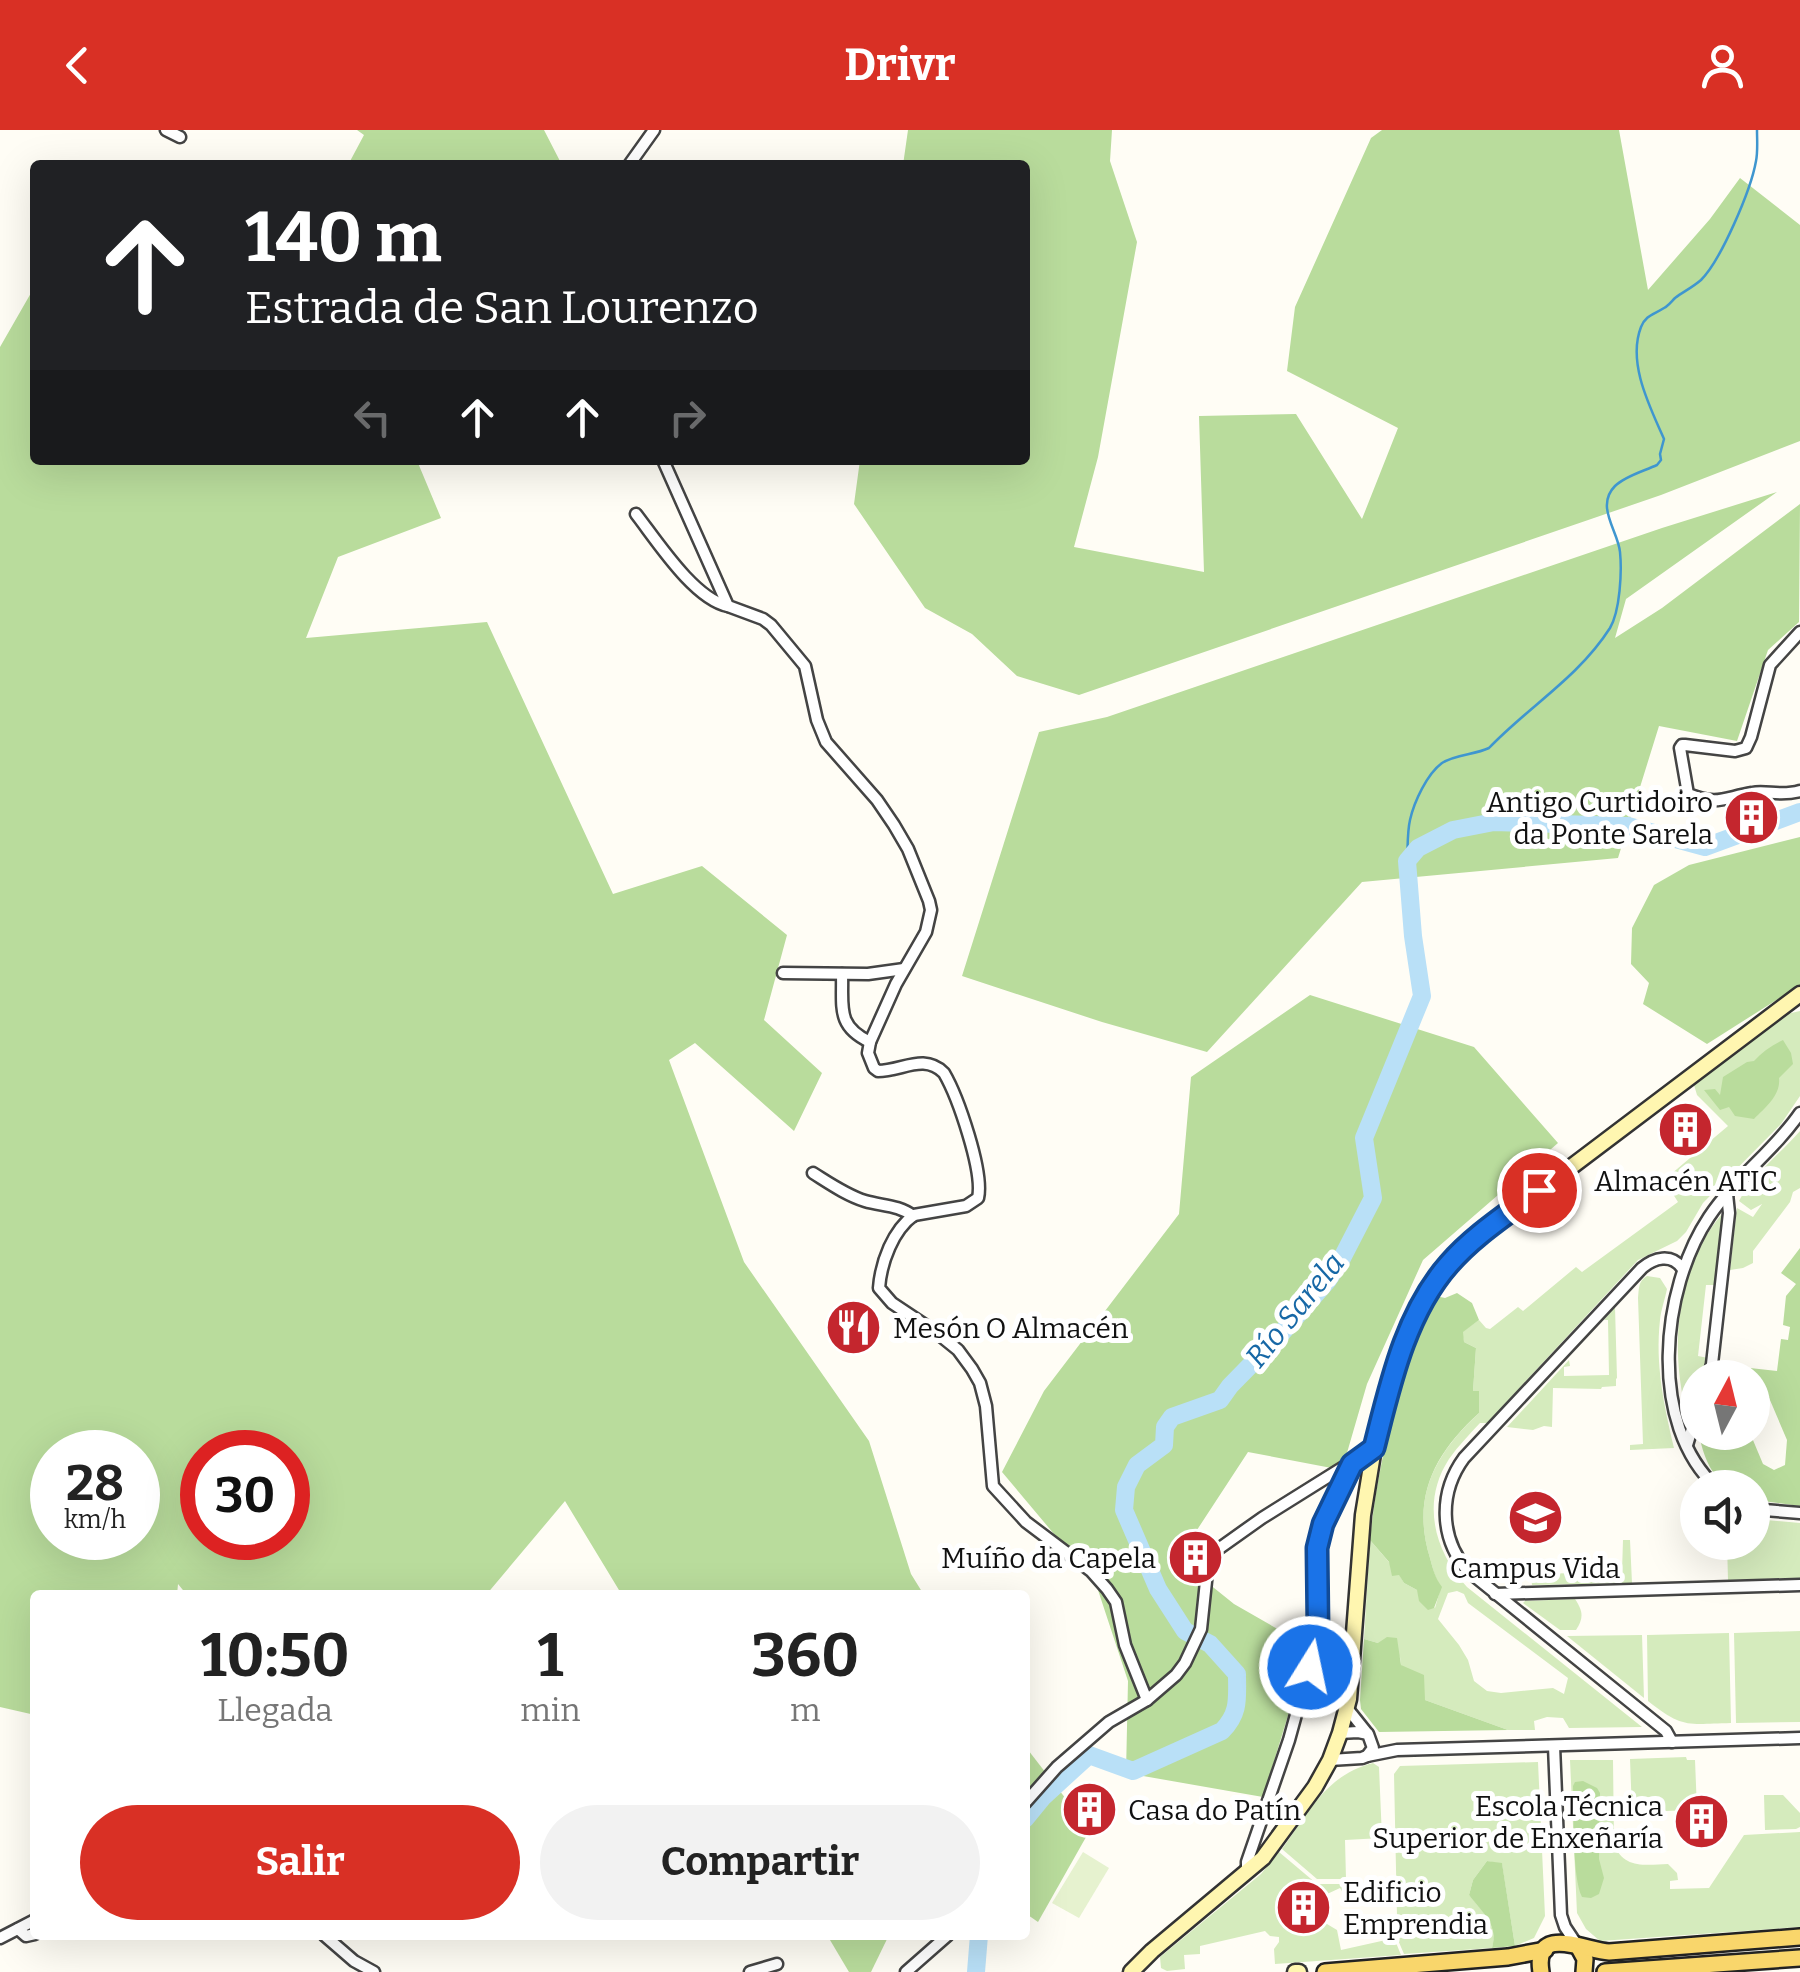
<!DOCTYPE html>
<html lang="es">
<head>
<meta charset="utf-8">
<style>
	:root { --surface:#fff; --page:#f2f2f2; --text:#222; --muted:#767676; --accent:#d93025 }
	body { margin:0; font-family:Bitter,serif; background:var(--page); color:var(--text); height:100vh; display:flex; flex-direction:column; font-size:38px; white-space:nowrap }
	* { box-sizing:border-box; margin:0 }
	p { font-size:32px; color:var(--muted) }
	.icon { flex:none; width:55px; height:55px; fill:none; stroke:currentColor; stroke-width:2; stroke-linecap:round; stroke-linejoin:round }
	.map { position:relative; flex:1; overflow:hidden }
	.drawer { position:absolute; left:30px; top:1460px; width:1000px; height:350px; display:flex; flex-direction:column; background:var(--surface); border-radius:10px; box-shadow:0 10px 40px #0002 }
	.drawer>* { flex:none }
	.top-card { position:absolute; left:30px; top:30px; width:1000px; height:305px; border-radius:10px; box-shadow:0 10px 40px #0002; background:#202124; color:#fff; overflow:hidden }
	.needle { width:65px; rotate:7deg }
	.tools { position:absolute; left:1680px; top:1230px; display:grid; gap:20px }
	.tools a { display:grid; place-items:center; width:90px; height:90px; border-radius:50%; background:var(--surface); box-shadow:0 10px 40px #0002; font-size:50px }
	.speed { position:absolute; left:30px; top:1300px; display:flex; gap:20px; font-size:50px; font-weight:700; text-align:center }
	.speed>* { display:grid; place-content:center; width:130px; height:130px; border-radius:50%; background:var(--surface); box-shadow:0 10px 40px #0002; line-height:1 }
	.speed small { font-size:25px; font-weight:400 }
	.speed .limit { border:15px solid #d22; background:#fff; color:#111 }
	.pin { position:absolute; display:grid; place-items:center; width:85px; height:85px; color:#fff; margin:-42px; border:5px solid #fff; border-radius:50%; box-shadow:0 2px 10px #0007 }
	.me { position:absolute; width:110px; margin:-55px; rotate:10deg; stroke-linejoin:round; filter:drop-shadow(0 0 8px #0008) }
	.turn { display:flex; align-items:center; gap:35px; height:210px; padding:0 50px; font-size:45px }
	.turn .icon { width:130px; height:130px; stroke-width:2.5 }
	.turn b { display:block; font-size:70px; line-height:85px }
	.lanes { display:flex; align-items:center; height:95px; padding:0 50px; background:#0003; justify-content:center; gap:50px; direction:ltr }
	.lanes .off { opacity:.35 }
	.eta { display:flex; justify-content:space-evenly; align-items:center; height:170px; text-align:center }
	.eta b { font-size:60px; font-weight:700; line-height:70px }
	.primary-button { display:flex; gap:20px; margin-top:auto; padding:20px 50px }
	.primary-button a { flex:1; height:115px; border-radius:60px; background:var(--accent); color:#fff; font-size:40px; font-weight:700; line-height:115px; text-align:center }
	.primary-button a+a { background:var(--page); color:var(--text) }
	header { display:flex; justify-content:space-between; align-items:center; height:130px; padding:0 50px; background:var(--accent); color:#fff; font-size:45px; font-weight:700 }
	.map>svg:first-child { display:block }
	.green { fill:#d5ebbd; fill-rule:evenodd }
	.forest { fill:#b9dc9c; fill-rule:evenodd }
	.pitch { fill:#e6f2cf }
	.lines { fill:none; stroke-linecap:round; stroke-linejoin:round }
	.stream { stroke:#3f96cf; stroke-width:2.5 }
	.river { stroke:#b9e0f7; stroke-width:18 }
	.street-casing { stroke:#444; stroke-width:15 }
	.secondary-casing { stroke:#333; stroke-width:19 }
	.primary-casing { stroke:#222; stroke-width:20 }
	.street { stroke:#fff; stroke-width:10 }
	.secondary { stroke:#fff6b0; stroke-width:14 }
	.primary { stroke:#f9d66b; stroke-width:15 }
	.route-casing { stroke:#114b97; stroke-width:25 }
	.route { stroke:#1a73e8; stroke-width:18 }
	.labels { text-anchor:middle; stroke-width:10; stroke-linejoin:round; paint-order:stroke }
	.poi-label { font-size:28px; fill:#111; stroke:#fff; text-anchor:end }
	.water-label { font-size:30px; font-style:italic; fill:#1768a6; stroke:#fff }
</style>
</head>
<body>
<header><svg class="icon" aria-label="back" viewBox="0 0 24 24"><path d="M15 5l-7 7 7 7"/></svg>Drivr<svg class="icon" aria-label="person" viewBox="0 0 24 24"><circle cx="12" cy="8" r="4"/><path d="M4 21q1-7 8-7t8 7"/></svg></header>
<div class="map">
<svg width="1800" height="1842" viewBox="0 0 1800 1842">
	<rect width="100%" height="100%" fill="#fffdf5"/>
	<!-- green -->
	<g class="green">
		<path d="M1800,881v85l-19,28 -78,79 -17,29 -9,9 -39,19 -151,163h-7c-11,12 -22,23 -31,36 -28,43 -15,92 18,128l175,140 -73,1 -6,-10 -16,-1 -13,4 1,9h-27l-83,-30 -24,-35 -1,-8 -22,-14 -14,-4 6,-99 29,34 5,9 13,7 18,18 6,-21c-6,-8 -8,-18 -11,-29 -19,-61 5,-104 49,-145l-6,-22 3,-43 -12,-6 -2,-10 17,-12 7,8 4,1 28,-22 5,4 53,-44 6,5 96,-70 -14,-22 64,-54 -31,-31 -3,-10 93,-71zM1457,1461l7,3 4,9 100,75 -4,16 -11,-6 -52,5 -14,-2 -13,-10 -6,-21 -9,-15 -21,-26 10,-26z"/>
		<path d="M1800,1001v57l-7,4 -3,10 -37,49v12l-10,5 -13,2 7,-62 16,9 9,-13 -11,6 -12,-9c14,-27 41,-47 61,-70z"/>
		<path d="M1722,1084l3,4 -9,67h-10l-8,71 10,2 -6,19 -4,1 -1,13 -7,23 -3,1c-18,-67 -11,-147 35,-201z"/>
		<path d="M1647,1146l13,2 7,11c-2,10 -6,21 -7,31 -5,44 4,86 14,128l-44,2v-5l13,-1 -5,-146c1,-9 0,-17 9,-22z"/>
		<polygon points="1615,1177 1617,1248 1616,1249 1616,1256 1602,1257 1601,1259 1553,1258 1552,1297 1544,1296 1533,1300 1507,1297 1569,1230 1570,1236 1564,1237 1564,1246 1609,1245 1608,1190 1604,1190"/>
		<polygon points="1766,1390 1800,1393 1800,1448 1728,1450 1727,1413 1752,1412 1753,1406"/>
		<polygon points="1623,1410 1630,1410 1632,1453 1532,1455 1531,1444 1622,1442"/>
		<path d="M1575,1469c8,12 9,19 1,31h-16l-37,-27 2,-2z"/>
		<polygon points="1800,1501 1800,1592 1736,1593 1734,1503"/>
		<path d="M1729,1503l2,90c-43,1 -48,6 -83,-22l-1,-66z"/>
		<polygon points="1642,1505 1644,1568 1567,1506"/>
		<polygon points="1686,1627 1687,1630 1695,1630 1697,1680 1632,1682 1630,1629"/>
		<path d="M1570,1630h43l1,83c8,26 31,22 54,21l9,9 1,7 -8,1v8l39,-1 35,-53 56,-3v95l-200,14 -14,-12 -9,-16z"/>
		<path d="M1538,1632l7,154 -11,22 -19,8 -13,-82 -15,-3 -14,19 -4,15c13,16 30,30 23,53l-88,6 -12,-28 5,-10 -3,-142 6,-8z"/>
		<path d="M1373,1633l6,4 3,71 -37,2 1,39h-29l-35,-30c27,-37 44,-74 91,-86z"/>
		<polygon points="1764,1665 1783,1665 1800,1683 1800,1697 1796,1699 1765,1700"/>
		<polygon points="1279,1722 1317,1754 1347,1754 1347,1770 1340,1758 1325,1765 1331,1777 1324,1788 1325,1774 1285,1768 1282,1785 1322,1791 1337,1800 1341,1820 1386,1810 1385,1802 1390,1798 1401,1825 1275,1834 1274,1819 1279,1812 1279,1807 1270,1806 1265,1801 1200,1816 1200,1824 1184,1825 1185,1839 1167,1841 1161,1838 1160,1827 1261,1744"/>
	</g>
	<!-- forest -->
	<g class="forest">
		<polygon points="357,0 544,0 562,35 348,35 364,5"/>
		<polygon points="908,0 1112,0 1110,31 1137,112 1098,327 1074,417 1204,442 1199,286 1296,284 1362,389 1398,298 1287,241 1295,177 1371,8 1382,0 1619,0 1648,160 1710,89 1740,48 1800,95 1800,311 1661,365 1079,565 1017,546 972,504 925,478 854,374 860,330 1025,330 1025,35 903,35"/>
		<path d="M35,156v174h394l-11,3 23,55 -103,39 -32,81 181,-16 126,272 89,-28 85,69 -23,85 58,53 -28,58 -99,-88 -26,17 75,202 125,179 42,133 13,21h-302l-57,-94 -79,94h-299l-9,-11 -1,11h-142v120l-35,-8v-1360zM52,1322h86v86h-86zM202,1322h86v86h-86z"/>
		<polygon points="1777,362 1626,469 1615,508 1662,478 1800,374 1799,492 1768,520 1737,611 1659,596 1618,728 1362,752 1207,922 1102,892 962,846 1039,602 1107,587 1662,398"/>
		<polygon points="1800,707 1800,855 1707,914 1643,874 1649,853 1631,834 1632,798 1654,755 1689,735"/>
		<polygon points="1310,865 1474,917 1558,1013 1423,1130 1367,1254 1342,1340 1248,1322 1178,1429 1234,1474 1309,1517 1263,1667 1126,1643 1128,1551 1096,1454 1002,1342 1044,1261 1179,1084 1191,947"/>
		<path d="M1783,910l8,13 2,11 -14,14c2,17 -13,29 -25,41l-19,-3 -6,-9 -9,3 -16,-20 11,-1 5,6 3,-18 24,-15 7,-1c8,-9 18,-16 29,-21z"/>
		<path d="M1800,1118v258l-45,-6 -2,-1 -1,-11c-5,0 -11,1 -17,0 -23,-5 -33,-35 -36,-55h51l13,31 11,6 11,-5 2,-25 -26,-61 -7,2 -4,-13 27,3 4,-32 7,1 2,-13 -7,-2 3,-29 10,-12 -15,-11z"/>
		<path d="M1457,1163l15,10 7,17 -16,12 1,10 12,6 -3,43h6v22c-44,40 -68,84 -49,145 3,11 5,20 12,29l-8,21 -6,2 -9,-9 -2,-11 -13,-7 -5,-8 -7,1 -3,-14 -19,-22c5,-51 15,-99 29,-148 10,-33 20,-65 37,-96l9,2z"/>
		<polygon points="1387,1507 1397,1508 1401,1535 1424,1545 1425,1570 1508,1600 1379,1602 1361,1579 1360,1570 1364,1509 1378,1513"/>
		<polygon points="1025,1616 1090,1700 1038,1792 1025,1783"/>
		<path d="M1583,1651l14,7 3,5 -1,66 5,19 -5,16 -8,4 -9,-1c-10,-20 -8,-85 -9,-111l2,-4z"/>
		<path d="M1487,1731l15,2 13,83 -23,2c7,-23 -10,-36 -23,-53l4,-15z"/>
		<polygon points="827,1805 889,1805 871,1842 849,1842"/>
	</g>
	<!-- pitch -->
	<polygon class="pitch" points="1083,1722 1109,1738 1079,1788 1052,1773"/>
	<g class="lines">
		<!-- stream -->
		<path class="stream" d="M1407,731c1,-13 0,-28 3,-41 4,-18 17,-46 32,-57 14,-9 32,-8 47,-15 39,-41 89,-70 121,-120 10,-17 12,-56 10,-76 -2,-21 -25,-46 -5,-66 10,-10 29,-15 42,-21l4,-5 -1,-6 4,-15c-14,-32 -37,-76 -23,-112 5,-12 12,-12 23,-19 4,-2 7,-6 11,-10 8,-6 18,-11 26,-18 20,-20 50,-90 55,-119 2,-10 1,-21 1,-31"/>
		<!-- river -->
		<g class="river">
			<path d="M1025,1689l18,-22 46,-42 44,16 89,-40c18,-18 15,-33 15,-57l-27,-30 -25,-13 -27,-42 -34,-79 2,-23 11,-22 27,-20 1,-18 7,-10 48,-17 10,-14 49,-50 49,-56 13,-20 32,-62 -9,-60 58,-142 -9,-60 -6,-75 11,-13 35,-18 41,-8 134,4 77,21 95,-35"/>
			<polyline points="976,1842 979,1805"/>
		</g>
		<defs>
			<g id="street">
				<polyline points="166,0 180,7"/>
				<polyline points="629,35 654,0"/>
				<path d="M663,330l65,146 35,13 8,6 34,41 12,54 9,22 51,58 17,25 14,24 21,52 2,9 -5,22 -30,52 -26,58 -2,11 6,15 4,3c24,0 46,-18 66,2 14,24 40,99 34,125l-12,8 -52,9c-21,15 -33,47 -35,73l13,15 45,30 21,17 14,19 8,14 6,23 7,80 33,36 65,49 16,18 9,13 9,43 22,55"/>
				<path d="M636,384c21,27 58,85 92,92"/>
				<path d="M1800,502l-30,33 -19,72 -5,11 -11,3 -50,-6h-3l-2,3 8,46c30,12 35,4 64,-1 15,-3 28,4 48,-2"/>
				<polyline points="783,843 868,844 904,839"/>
				<path d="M842,844c1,33 -6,52 28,68"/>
				<path d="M813,1043c16,10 33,22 52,28 17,5 34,4 48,15"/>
				<polyline points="1708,1248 1712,1234 1729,1083 1727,1064"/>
				<polyline points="1687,1315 1698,1279"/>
				<path d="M1717,1358c-70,-64 -56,-199 -8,-271 26,-39 65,-66 91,-104"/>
				<polyline points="1752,1379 1800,1383"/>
				<polyline points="1495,1464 1800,1455"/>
				<polyline points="1347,1578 1367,1603"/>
				<path d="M1672,1612l-6,-11 -198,-160c-29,-33 -29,-79 -4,-113l178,-190c12,-10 29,-15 40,0"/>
				<polyline points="1554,1616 1561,1785 1565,1797 1577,1815"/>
				<polyline points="1367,1626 1397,1620 1800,1608"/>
				<polyline points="1330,1630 1362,1628 1367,1626 1373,1618 1368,1604 1358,1602 1340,1603"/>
				<polyline points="1025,1673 1057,1637 1109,1592 1147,1570 1176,1545 1185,1533 1201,1499 1207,1442 1217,1420 1262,1388 1374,1318"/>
				<polyline points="1247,1743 1247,1732 1289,1610 1316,1512 1319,1487 1317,1418 1319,1406 1331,1376 1351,1334"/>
				<polyline points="18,1799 26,1806 35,1804"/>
				<polyline points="324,1805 354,1831 374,1842"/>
				<polyline points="0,1808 35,1790"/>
				<polyline points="750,1842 777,1834"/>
				<polyline points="906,1842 948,1805"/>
			</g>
			<g id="secondary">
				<polyline points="1131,1842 1152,1821 1263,1728 1315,1657 1330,1630 1340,1603 1349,1569 1363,1385 1374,1318 1403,1215 1412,1192 1434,1152 1452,1130 1489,1099 1800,864"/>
				<polyline points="1295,1842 1299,1842"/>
			</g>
			<g id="primary">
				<polyline points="1579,1818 1585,1829 1584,1842"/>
				<polyline points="1325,1842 1508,1827 1545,1820"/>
				<path d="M1541,1842c-8,-49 45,-21 68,-20l191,-15"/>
				<polyline points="1605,1842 1800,1828"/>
			</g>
		</defs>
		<!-- street casing -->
		<use href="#street" class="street-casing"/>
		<!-- secondary casing -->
		<use href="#secondary" class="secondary-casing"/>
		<!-- primary casing -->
		<use href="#primary" class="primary-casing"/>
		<!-- street -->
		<use href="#street" class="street"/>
		<!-- secondary -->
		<use href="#secondary" class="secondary"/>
		<!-- primary -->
		<use href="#primary" class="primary"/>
	</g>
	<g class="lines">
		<defs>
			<path id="route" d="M1310,1537l8,-37 -1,-82 6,-24 29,-60 22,-16c16,-63 31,-134 75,-184 25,-29 60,-51 90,-74"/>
		</defs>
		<!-- route casing -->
		<use href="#route" class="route-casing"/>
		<!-- route -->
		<use href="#route" class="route"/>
	</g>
	<!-- icons -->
	<defs>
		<symbol id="building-disc" viewBox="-11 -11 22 22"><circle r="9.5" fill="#c4262e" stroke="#fff"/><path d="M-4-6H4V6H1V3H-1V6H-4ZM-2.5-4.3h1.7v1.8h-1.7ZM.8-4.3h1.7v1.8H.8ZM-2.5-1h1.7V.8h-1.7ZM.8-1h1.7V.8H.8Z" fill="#fff"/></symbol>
		<symbol id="restaurant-disc" viewBox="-11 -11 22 22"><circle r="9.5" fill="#c4262e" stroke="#fff"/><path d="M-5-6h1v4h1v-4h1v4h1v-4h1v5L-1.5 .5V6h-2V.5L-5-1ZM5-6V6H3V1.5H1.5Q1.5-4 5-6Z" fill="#fff"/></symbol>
		<symbol id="university-disc" viewBox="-11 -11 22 22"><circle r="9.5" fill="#c4262e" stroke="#fff"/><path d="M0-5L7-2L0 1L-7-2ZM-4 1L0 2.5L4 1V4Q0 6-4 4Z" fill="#fff"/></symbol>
	</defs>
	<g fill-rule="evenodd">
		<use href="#building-disc" x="1720" y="656" width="63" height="63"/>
		<use href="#building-disc" x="1654" y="968" width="63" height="63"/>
		<use href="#restaurant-disc" x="822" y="1166" width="63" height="63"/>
		<use href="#university-disc" x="1504" y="1356" width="63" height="63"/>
		<use href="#building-disc" x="1164" y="1396" width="63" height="63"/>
		<use href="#building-disc" x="1058" y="1648" width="63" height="63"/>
		<use href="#building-disc" x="1670" y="1660" width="63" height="63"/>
		<use href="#building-disc" x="1272" y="1746" width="63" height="63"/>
	</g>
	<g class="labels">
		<!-- poi labels -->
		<g class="poi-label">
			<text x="1713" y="682">Antigo Curtidoiro<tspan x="1713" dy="32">da Ponte Sarela</tspan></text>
			<text x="1686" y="1061" text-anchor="middle">Almacén ATIC</text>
			<text x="893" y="1208" text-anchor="start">Mesón O Almacén</text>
			<text x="1156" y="1438">Muíño da Capela</text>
			<text x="1535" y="1448" text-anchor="middle">Campus Vida</text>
			<text x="1663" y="1686">Escola Técnica<tspan x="1663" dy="32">Superior de Enxeñaría</tspan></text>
			<text x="1128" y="1690" text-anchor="start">Casa do Patín</text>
			<text x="1343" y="1772" text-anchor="start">Edificio<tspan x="1343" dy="32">Emprendia</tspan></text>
		</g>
		<!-- water labels -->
		<g class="water-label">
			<text transform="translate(1295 1180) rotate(-51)" y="10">Río Sarela</text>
		</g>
	</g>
</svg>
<div class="tools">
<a><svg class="needle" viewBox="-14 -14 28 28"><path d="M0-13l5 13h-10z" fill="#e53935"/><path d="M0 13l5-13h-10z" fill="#767676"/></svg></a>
<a><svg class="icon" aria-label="sound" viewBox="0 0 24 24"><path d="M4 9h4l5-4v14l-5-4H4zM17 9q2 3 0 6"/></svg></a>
</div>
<div class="speed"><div>28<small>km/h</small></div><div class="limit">30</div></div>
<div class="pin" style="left:1539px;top:1060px;background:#d93025"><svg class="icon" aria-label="arrive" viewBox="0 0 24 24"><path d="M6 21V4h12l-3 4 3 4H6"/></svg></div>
<svg class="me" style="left:1310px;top:1537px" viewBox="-20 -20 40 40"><circle r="17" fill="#1a73e8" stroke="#fff" stroke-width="3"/><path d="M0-11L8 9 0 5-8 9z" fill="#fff"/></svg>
<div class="top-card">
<div class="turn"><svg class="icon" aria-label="ahead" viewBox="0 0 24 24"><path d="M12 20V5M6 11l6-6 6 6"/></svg><div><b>140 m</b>Estrada de San Lourenzo</div></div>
<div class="lanes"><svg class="icon off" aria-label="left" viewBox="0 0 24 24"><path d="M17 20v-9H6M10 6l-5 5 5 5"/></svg><svg class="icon" aria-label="ahead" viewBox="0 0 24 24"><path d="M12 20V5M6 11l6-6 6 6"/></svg><svg class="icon" aria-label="ahead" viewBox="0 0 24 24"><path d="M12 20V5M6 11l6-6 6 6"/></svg><svg class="icon off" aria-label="right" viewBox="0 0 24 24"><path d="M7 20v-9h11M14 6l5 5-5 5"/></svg></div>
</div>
<section class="drawer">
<div class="eta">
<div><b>10:50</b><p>Llegada</p></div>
<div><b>1</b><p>min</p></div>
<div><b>360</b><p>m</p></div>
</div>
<div class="primary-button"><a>Salir</a><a>Compartir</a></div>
</section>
</div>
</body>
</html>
